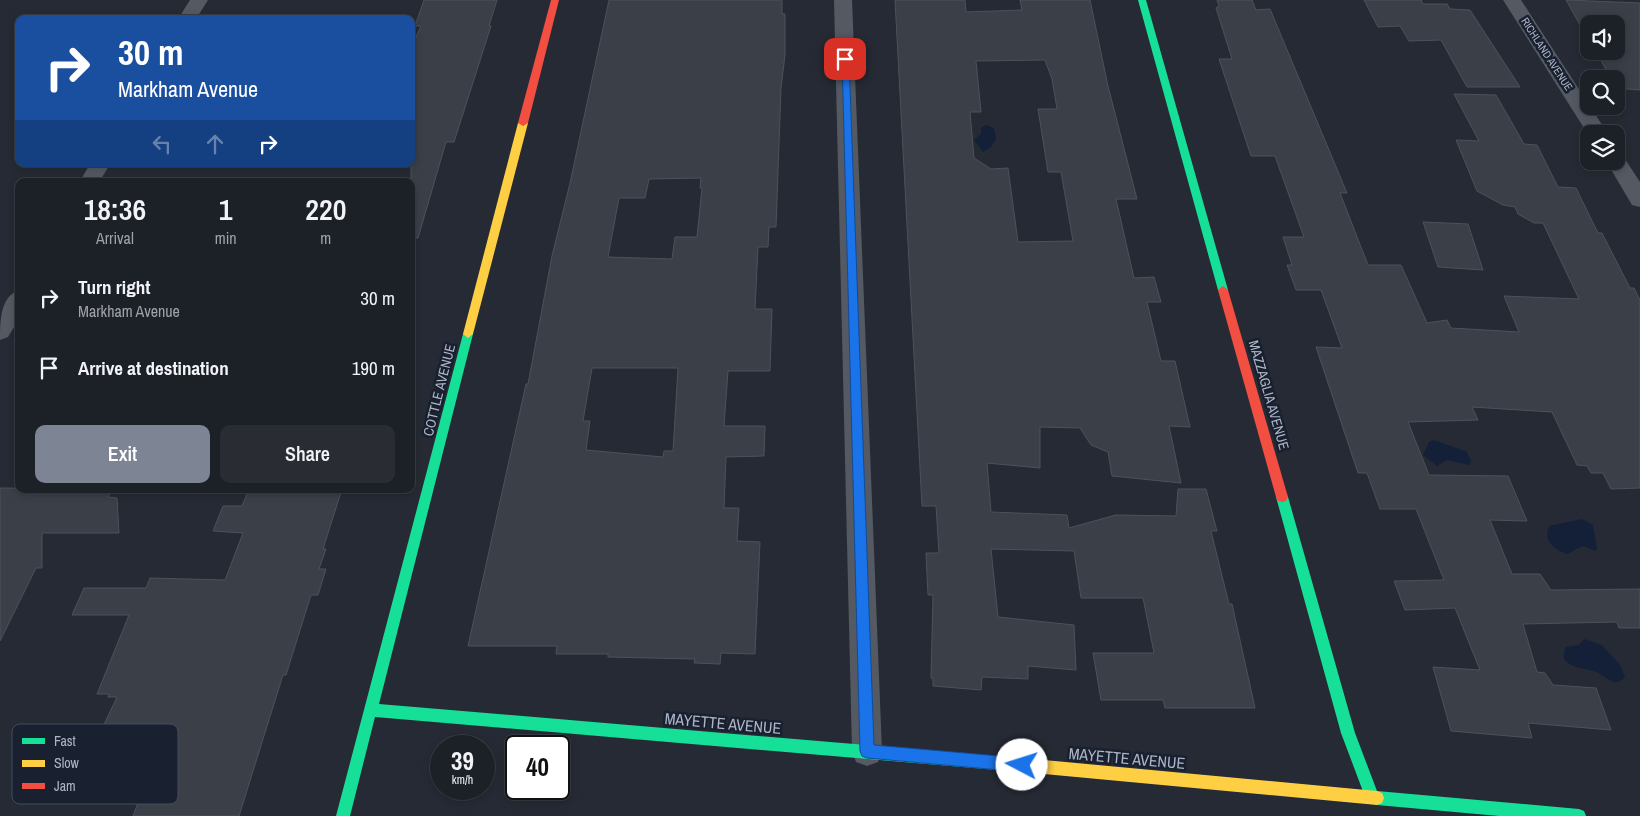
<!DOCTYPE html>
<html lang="en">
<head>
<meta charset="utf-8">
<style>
	:root { --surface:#1c2027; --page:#292d33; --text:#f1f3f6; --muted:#a0a3a7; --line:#3a3e44; --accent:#7d8594 }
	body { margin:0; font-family:"Archivo Narrow",sans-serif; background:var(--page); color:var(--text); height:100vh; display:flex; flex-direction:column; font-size:19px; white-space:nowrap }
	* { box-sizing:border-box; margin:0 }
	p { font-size:16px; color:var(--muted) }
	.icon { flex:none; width:28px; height:28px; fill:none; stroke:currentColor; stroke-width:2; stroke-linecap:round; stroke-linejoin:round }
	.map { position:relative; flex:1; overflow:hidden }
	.details { position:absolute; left:15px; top:178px; width:400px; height:315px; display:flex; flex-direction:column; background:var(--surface); border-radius:10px; box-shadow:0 2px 8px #0003,0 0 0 1px var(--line) }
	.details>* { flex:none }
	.hud { position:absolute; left:15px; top:15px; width:400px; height:152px; border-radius:10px; box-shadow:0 2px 8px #0003,0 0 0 1px var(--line); background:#1a4fa0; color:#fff; overflow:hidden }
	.controls { position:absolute; left:1580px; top:15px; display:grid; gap:10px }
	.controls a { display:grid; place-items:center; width:45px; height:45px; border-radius:10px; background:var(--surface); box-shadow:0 2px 8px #0003,0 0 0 1px var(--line); font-size:25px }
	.speed { position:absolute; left:430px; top:735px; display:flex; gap:10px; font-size:25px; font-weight:700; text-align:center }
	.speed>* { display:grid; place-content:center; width:65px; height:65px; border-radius:50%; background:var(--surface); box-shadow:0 2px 8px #0003,0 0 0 1px var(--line); line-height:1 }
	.speed small { font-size:12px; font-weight:400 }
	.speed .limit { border:2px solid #111; border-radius:8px; background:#fff; color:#111 }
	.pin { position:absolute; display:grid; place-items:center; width:42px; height:42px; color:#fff; margin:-21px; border-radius:10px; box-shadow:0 2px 8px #0006 }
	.me { position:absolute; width:55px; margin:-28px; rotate:275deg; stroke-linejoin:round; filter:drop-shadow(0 0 4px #0008) }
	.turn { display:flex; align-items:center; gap:18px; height:105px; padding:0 20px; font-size:22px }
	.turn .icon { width:65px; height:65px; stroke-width:2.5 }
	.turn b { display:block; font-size:35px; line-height:42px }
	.lanes { display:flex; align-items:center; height:48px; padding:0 20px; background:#0003; justify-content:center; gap:25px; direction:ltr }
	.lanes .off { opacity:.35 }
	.eta { display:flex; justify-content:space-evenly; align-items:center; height:85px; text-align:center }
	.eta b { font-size:30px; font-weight:600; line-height:35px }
	.button { display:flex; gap:10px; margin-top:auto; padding:10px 20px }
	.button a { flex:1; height:58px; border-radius:10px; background:var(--accent); color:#fff; font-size:20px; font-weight:600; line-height:58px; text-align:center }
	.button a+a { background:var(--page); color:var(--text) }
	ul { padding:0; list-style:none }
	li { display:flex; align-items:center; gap:15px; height:70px; padding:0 20px }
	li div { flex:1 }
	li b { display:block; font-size:19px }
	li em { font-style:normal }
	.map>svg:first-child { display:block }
	.water { fill:#142038 }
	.building { fill:#3a3f48; stroke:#4c525c; fill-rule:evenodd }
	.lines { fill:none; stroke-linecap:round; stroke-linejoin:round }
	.street { fill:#545962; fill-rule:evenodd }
	.fast { fill:#16e098; fill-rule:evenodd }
	.slow { fill:#ffcf43; fill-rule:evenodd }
	.jam { fill:#f24e42; fill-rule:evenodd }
	.route { fill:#1a73e8; stroke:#114b97 }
	.labels { text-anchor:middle; stroke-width:5; stroke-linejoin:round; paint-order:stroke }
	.far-street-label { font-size:11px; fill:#adb6c7; stroke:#19202f }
	.street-label { font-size:14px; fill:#adb6c7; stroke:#19202f }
	.near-street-label { font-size:16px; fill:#adb6c7; stroke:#19202f }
	.key { fill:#19202f; stroke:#454d5d; stroke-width:1 }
	.key-label { font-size:14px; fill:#adb6c7 }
</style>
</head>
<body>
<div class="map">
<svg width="1640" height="816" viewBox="0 0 1640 816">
	<rect width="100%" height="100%" fill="#252a34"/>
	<!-- water -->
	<g class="water">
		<polygon points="986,125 994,128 996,139 991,147 983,152 974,140 981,134 981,128"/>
		<polygon points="1434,440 1467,452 1471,461 1469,465 1447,460 1437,466 1423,455 1429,442"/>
		<path d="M1582,519l11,6 4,24 -2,2 -12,-5 -16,8c-13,-5 -24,-13 -18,-28z"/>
		<path d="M1584,639l18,6 18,20 5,12c-12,13 -19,-3 -32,-6 -12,-4 -37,-4 -27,-24l13,-2z"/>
	</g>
	<!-- building -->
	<g class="building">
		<polygon points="424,0 497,0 489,26 491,26 454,142 446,142 418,238 411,237 411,48 421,26 415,26"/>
		<path d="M609,0h173v14h3v41l-4,33 -5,139h-7l-1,20h-10l-3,62h17l-2,62h-42l-4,55h41l-1,30 -38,1 -2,51h15l-2,33 23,1 -5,112 -34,-1 -1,11 -26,-1 1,-4 -87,-2v-3h-52l1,-8h-89l58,-262h2l24,-128 18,-73zM701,178l-1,10h2l-5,49h-22l-3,22 -64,-2 11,-59h26l4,-19zM592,368h86l-5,83h-9l-1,6 -77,-7 4,-29h-7z"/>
		<path d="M895,0h70l1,12 56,-2 -2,-10h70l18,86 29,113h-21l18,79 20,-1 7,25h-14l14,59h14l15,66 -21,-1 12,57 -69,-7 -4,-24 -17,-7 -11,-17 -40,-1v41l-53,-5 4,49 76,3 2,13 47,-13 60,1 2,-27h28l11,42h-6l18,73h3l23,104h-90l-2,-8h-62l-8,-47h61l-11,-55h-62l-7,-47 -83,-2 7,68 76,8 2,45 -48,-4v13l-46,-2 -1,13 -48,-4v-8h-2l2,-83h-5l-2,-42h13l-3,-47h-14zM1045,60l7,19 5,30h-19l10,63h13l12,69 -55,1 -10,-74 -17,1 -17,-11 -4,-46h11l-5,-51z"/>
		<polygon points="1217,0 1252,0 1256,10 1270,9 1347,193 1340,193 1368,265 1401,265 1427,323 1447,320 1451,328 1519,332 1504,296 1579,299 1543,223 1534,223 1518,214 1515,207 1503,205 1477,191 1456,140 1479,141 1454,94 1496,95 1524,144 1537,145 1558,187 1576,188 1598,233 1602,233 1630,288 1634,288 1640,300 1640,488 1611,489 1603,473 1591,473 1587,466 1577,465 1552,412 1472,407 1478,420 1408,422 1429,475 1508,476 1527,521 1490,520 1512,574 1540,574 1551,590 1640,589 1640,628 1619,628 1617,622 1523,624 1537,672 1545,673 1553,685 1596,688 1611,730 1528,723 1532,738 1451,731 1433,667 1480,670 1455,608 1405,610 1394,581 1444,580 1416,509 1380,509 1367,473 1358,473 1316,347 1342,348 1321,290 1296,290 1287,265 1292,265 1283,237 1304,237 1275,156 1251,156 1219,59 1232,59 1216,8 1219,6"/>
		<polygon points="1364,0 1421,0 1423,4 1447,4 1450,9 1470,10 1520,87 1467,87 1441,40 1409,41 1400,26 1378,27"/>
		<polygon points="1566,0 1640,3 1640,90 1616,88 1616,79 1611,79 1596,51 1616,51 1616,24 1589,24 1589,41"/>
		<polygon points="1423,222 1468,224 1483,270 1438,267"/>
		<polygon points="0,488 112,489 108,497 117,498 119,533 42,533 42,568 36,568 0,641"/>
		<polygon points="249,489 342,489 323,549 326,549 319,569 326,569 318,595 311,595 286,675 283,675 239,816 133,816 161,741 114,738 116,733 100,733 117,697 108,697 109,694 97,694 129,615 72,615 84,588 146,588 150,578 225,580 243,533 213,531 223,506 242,506"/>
	</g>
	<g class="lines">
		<!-- street -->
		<g class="street">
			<polygon points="190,0 208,0 196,19 178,19"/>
			<polygon points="834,0 852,0 882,751 878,762 867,766 856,762 852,751"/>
			<polygon points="1503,0 1521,0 1608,134 1589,134 1589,136"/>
			<polygon points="1616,154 1623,156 1640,182 1640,207 1632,205 1606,161 1616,161"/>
			<polygon points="90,164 110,164 100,181 80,181"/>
			<path d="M19,290v29l-11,18 -8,3c0,-19 0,-43 19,-50z"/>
		</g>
		<!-- fast -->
		<g class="fast">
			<polygon points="1138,0 1146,0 1228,290 1223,294 1218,290"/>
			<polygon points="468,330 473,334 379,704 1044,760 1049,762 1051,767 1049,772 1044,774 375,717 350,816 336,816 463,334"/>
			<polygon points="1282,492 1286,493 1288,497 1355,733 1377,791 1579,809 1584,811 1586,816 1499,816 1377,805 1367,802 1341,733 1276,497 1278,493"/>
		</g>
		<!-- slow -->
		<g class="slow">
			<polygon points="523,120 528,123 473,334 468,338 463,334 518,123"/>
			<polygon points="1044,760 1377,791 1382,793 1384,798 1382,803 1377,805 1044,774 1039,772 1037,767 1039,762"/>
		</g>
		<!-- jam -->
		<g class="jam">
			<polygon points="551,0 559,0 528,123 523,126 518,123"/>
			<polygon points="1223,286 1228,290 1288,497 1286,501 1282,502 1278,501 1276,497 1218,290"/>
		</g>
	</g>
	<!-- route -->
	<polygon class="route" points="842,57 849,59 874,745 1022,758 1027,760 1029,765 1027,770 1022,772 867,758 862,756 860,751"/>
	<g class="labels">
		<!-- far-street labels -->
		<g class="far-street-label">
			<text transform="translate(1547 54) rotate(57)" y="4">RICHLAND AVENUE</text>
		</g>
		<!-- street labels -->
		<g class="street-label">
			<text transform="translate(439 390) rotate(-76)" y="5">COTTLE AVENUE</text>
			<text transform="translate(1269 395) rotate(74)" y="5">MAZZAGLIA AVENUE</text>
		</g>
		<!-- near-street labels -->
		<g class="near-street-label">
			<text transform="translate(723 723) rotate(5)" y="6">MAYETTE AVENUE</text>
			<text transform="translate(1127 758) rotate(5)" y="6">MAYETTE AVENUE</text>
		</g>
	</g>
	<!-- legend -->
	<rect x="12" y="724" width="166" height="80" rx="8" class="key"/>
	<rect x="22" y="738" width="23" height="6" fill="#16e098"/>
	<rect x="22" y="760" width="23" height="7" fill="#ffcf43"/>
	<rect x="22" y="783" width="23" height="6" fill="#f24e42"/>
	<g class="key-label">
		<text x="54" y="746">Fast</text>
		<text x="54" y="768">Slow</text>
		<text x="54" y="791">Jam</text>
	</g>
</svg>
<div class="controls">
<a><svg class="icon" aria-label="sound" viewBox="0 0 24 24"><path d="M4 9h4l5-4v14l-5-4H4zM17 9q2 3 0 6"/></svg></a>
<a><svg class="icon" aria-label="search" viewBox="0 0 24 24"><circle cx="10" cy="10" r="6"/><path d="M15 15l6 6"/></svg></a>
<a><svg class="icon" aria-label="layers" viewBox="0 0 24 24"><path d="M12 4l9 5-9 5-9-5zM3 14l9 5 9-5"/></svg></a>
</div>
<div class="speed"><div>39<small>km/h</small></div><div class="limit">40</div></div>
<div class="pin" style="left:845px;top:59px;background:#d93025"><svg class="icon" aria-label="arrive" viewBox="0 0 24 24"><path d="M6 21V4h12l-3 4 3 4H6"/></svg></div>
<svg class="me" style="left:1022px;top:765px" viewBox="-20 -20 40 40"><circle r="19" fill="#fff"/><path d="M0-13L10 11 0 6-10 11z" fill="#1a73e8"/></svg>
<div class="hud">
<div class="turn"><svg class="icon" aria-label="right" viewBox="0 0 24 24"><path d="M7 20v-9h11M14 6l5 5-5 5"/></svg><div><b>30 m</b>Markham Avenue</div></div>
<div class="lanes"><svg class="icon off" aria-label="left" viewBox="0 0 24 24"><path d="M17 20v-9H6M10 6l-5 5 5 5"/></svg><svg class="icon off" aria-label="ahead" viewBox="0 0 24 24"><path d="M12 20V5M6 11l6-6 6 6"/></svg><svg class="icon" aria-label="right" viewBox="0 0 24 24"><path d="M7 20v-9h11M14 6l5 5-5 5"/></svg></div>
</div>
<section class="details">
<div class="eta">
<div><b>18:36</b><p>Arrival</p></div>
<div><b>1</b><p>min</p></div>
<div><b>220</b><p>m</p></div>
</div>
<ul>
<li><svg class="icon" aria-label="right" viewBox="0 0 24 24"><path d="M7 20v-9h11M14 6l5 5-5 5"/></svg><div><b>Turn right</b><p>Markham Avenue</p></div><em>30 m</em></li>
<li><svg class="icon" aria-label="arrive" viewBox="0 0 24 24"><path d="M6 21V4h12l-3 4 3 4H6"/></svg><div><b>Arrive at destination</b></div><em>190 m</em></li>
</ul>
<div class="button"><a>Exit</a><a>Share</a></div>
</section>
</div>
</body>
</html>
